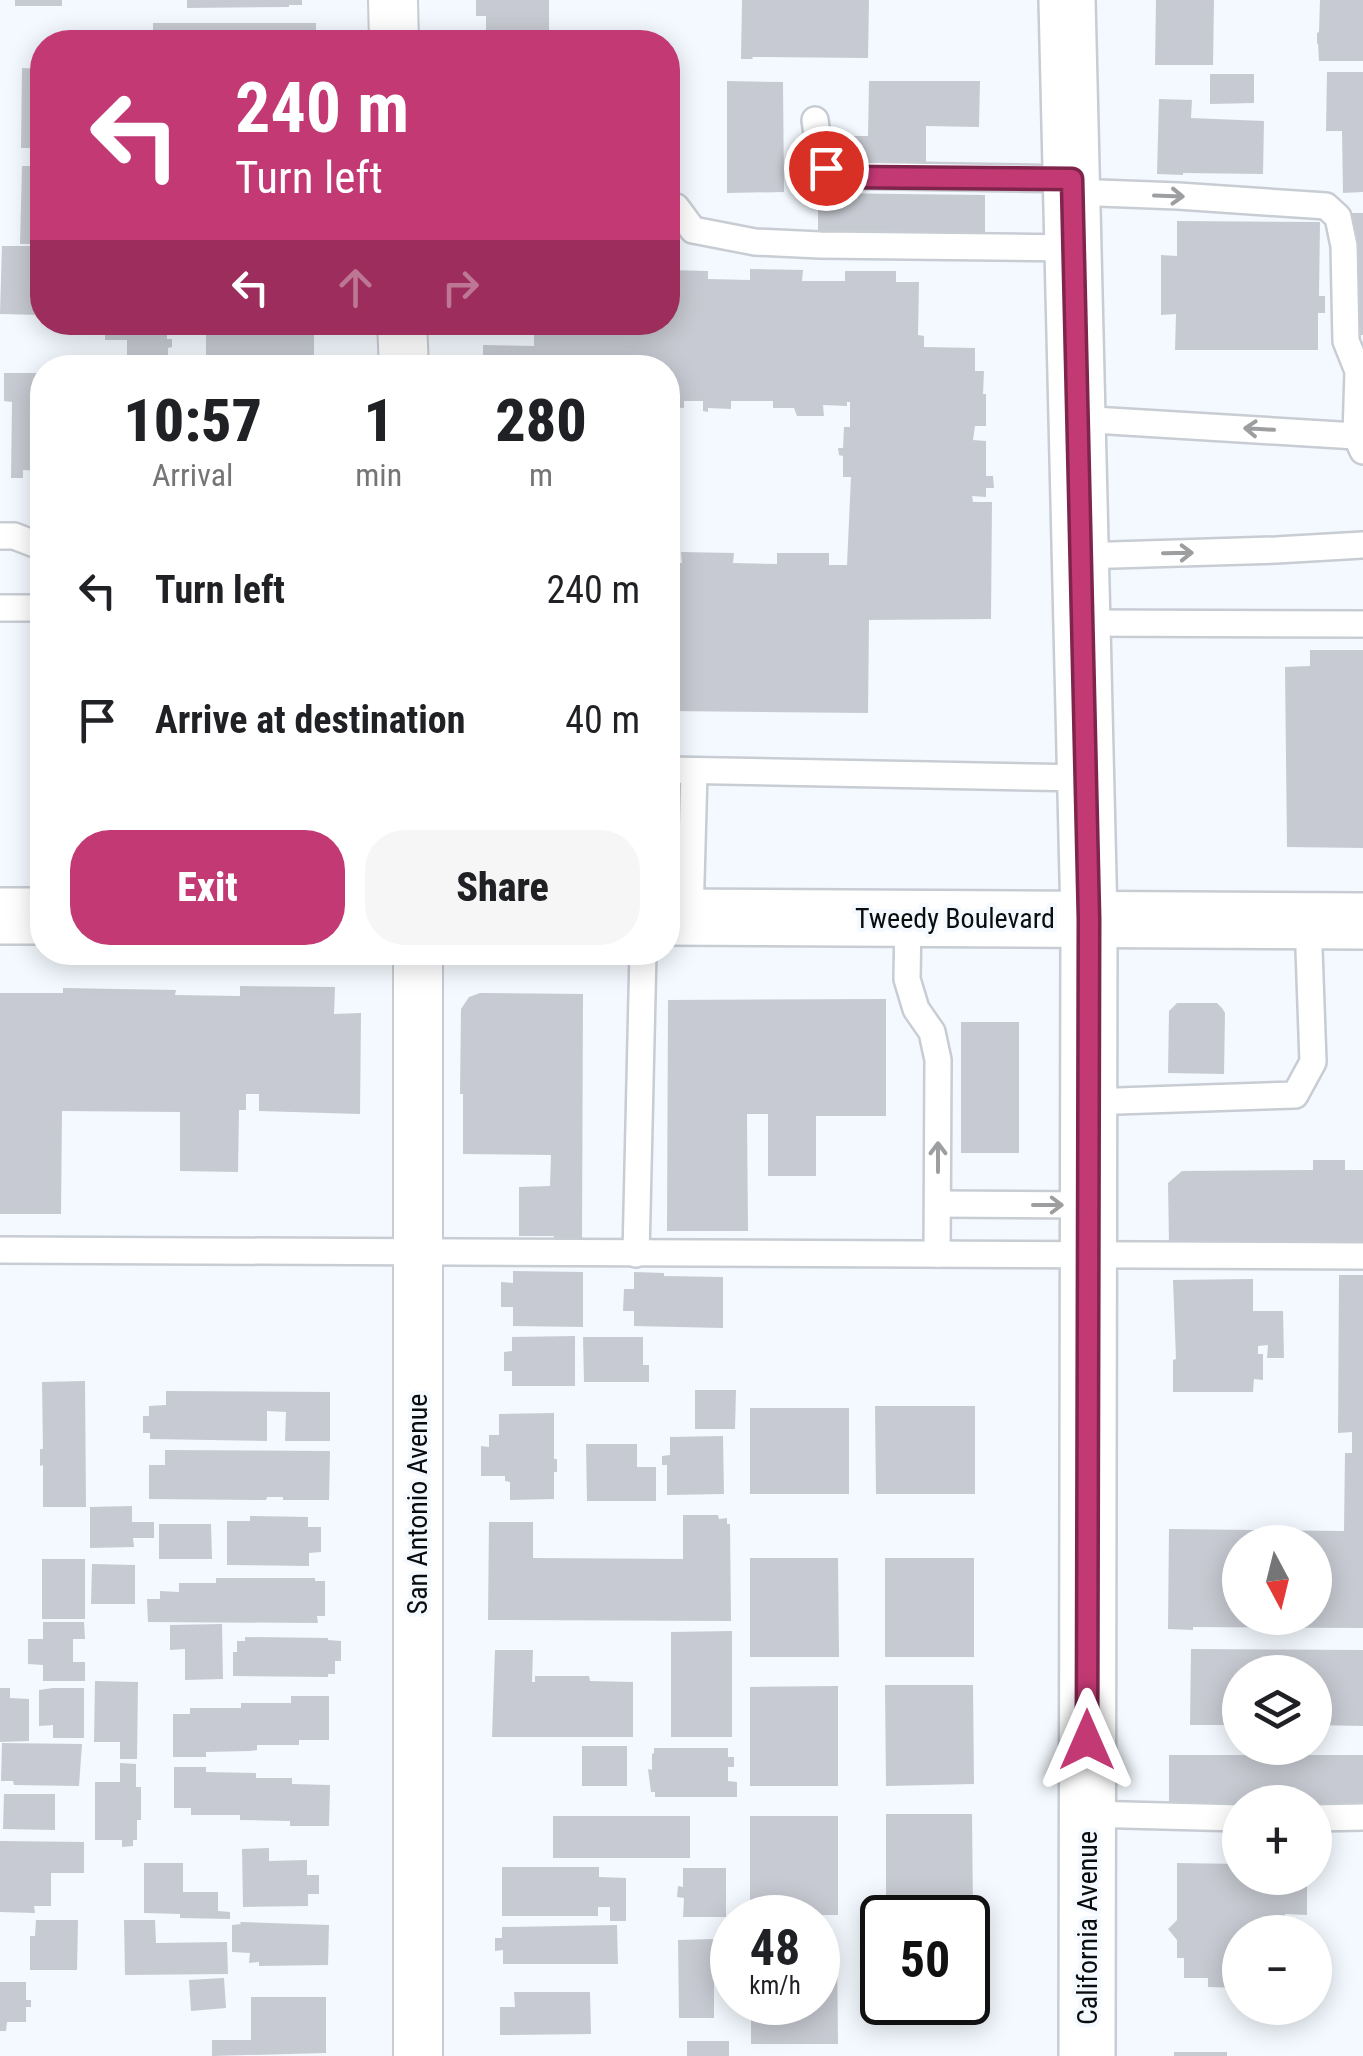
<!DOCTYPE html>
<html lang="en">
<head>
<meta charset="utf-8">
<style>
	:root { --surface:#fff; --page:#f6f6f6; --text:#202124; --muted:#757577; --accent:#c33974 }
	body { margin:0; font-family:"Roboto Condensed",sans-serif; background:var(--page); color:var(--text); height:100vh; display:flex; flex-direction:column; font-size:38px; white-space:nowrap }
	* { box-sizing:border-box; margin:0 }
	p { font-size:32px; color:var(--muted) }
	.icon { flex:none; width:55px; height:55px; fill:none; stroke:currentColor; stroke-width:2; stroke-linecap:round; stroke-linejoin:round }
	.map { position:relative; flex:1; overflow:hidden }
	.panel { position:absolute; left:30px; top:355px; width:650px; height:610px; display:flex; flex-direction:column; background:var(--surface); border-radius:40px; box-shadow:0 5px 25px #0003 }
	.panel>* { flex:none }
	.hud { position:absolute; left:30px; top:30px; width:650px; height:305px; border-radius:40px; box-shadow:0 5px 25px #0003; background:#c33974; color:#fff; overflow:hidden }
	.needle { width:65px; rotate:173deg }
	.controls { position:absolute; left:1222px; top:1525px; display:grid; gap:20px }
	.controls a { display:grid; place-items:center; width:110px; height:110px; border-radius:50%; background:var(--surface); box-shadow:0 5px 25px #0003; font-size:50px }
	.speed { position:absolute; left:710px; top:1895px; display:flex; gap:20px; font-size:50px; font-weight:700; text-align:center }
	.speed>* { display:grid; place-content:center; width:130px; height:130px; border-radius:50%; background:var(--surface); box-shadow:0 5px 25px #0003; line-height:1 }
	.speed small { font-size:25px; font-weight:400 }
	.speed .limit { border:5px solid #111; border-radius:15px; background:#fff; color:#111 }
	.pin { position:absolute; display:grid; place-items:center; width:85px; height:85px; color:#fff; margin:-42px; border:5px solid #fff; border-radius:50%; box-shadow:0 2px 10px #0007 }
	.me { position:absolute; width:110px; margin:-55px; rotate:0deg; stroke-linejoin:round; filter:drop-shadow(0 0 8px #0008) }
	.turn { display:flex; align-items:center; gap:35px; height:210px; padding:0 40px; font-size:45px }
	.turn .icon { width:130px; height:130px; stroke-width:2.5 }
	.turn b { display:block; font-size:70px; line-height:85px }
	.lanes { display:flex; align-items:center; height:95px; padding:0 40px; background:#0003; justify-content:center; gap:50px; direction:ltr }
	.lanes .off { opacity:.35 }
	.eta { display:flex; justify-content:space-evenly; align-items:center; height:170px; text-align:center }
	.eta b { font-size:60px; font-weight:800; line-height:70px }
	.primary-button { display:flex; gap:20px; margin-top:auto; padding:20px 40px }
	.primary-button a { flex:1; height:115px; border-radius:40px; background:var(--accent); color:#fff; font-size:40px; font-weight:800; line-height:115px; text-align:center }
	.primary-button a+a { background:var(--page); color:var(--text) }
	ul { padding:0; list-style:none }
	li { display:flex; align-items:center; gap:30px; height:130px; padding:0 40px }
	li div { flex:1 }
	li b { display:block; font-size:38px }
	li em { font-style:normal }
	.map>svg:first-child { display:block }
	.water { fill:#1aaeb7 }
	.building { fill:#c7cad2; fill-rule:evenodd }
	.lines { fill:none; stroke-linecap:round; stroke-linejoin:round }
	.lane-casing { stroke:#c7cdd3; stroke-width:30 }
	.street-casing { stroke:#c7cdd3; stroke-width:52 }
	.secondary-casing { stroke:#c7cdd3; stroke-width:60 }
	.lane { stroke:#fff; stroke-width:25 }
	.street { stroke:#fff; stroke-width:48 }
	.secondary { stroke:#fff; stroke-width:55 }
	.oneway { stroke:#9d9e9f }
	.route-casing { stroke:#7f254b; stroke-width:25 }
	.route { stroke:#c33974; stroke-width:18 }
	.labels { text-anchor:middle; stroke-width:8; stroke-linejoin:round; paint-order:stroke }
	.street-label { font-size:28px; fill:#0a0c0e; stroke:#f3f9fe }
</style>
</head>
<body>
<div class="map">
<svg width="1363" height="2056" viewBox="0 0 1363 2056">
	<rect width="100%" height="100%" fill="#f3f9fe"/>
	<!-- water -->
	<polygon class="water" points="968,1989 977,1996 957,2020 935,2003 968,2002"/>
	<!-- building -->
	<g class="building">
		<rect x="15" y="0" width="47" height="6"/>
		<polygon points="187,0 302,0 302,5 289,5 289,7 187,8"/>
		<polygon points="476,0 549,0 549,35 486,35 486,16 476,16"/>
		<polygon points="742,0 869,0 868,58 752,57 753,59 741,59"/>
		<polygon points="1156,0 1214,0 1213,65 1155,65"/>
		<polygon points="1320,0 1363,0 1363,61 1319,61 1318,43 1317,44 1317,33 1319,32"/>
		<rect x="153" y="23" width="163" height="19"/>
		<polygon points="22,68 42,69 42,148 21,148"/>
		<polygon points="1327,72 1363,72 1363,192 1343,193 1342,131 1326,131"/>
		<polygon points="1210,74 1254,74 1254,103 1210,104"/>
		<polygon points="727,81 783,82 784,192 727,193"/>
		<polygon points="869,81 980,81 979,127 926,126 926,165 839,164 839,136 868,136"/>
		<polygon points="1159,99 1192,100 1191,118 1264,121 1263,174 1183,173 1183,175 1157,174"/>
		<polygon points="22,166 42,166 42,244 20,244"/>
		<polygon points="818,193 985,195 985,238 818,236"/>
		<polygon points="1351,213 1363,213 1363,335 1352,335"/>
		<polygon points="1177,221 1320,222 1319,296 1325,296 1325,313 1318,313 1318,350 1175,350 1176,314 1161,315 1161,255 1177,256"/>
		<polygon points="2,246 42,246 42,315 0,314"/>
		<polygon points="750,269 803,270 802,281 845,281 845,271 896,271 896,282 919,282 918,335 924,336 924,347 975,348 975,371 984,371 983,394 986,394 986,426 975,426 973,440 986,441 986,476 993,476 994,488 986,488 986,497 972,496 973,502 992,502 991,619 869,620 868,713 668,711 668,563 682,563 681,552 734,553 733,563 777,564 777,553 829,553 829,565 847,565 851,477 843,477 843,456 839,455 838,448 843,448 844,427 850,427 850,402 847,402 847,406 823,405 824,416 797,416 794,408 773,408 773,401 731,401 731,409 708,408 708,412 703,411 703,401 684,401 684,408 668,407 668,368 483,368 483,345 534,346 534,332 539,331 539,322 668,322 668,270 708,271 708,279 750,280"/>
		<polygon points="105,322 167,322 167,339 172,339 172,347 168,348 168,363 127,364 127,340 105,340"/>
		<polygon points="206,322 314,322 314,367 264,366 264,361 206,360"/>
		<rect x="82" y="363" width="24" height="5"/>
		<polygon points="4,373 42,373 42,471 23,470 23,478 11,478 12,402 4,401"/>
		<polygon points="1310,650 1363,650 1363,848 1287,847 1285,667 1310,666"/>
		<polygon points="240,986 335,987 334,1014 361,1013 360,1114 259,1111 259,1094 246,1094 246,1110 239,1110 238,1172 180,1171 180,1112 62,1111 61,1214 0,1214 0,993 63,993 63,988 176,990 175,995 240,996"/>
		<polygon points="480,993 583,994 582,1240 553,1240 554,1236 519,1236 519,1187 550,1186 551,1155 463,1154 463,1094 460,1094 461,1009 469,997"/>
		<polygon points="886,999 886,1116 816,1116 816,1176 768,1176 768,1114 747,1114 748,1231 667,1231 668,1000"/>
		<polygon points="1177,1003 1217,1003 1222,1008 1225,1013 1224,1074 1168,1073 1169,1011"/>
		<rect x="961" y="1022" width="58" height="131"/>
		<polygon points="1313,1160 1345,1160 1345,1170 1363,1170 1363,1242 1169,1243 1168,1183 1182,1171 1313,1170"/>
		<polygon points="513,1271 583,1272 583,1327 513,1326 513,1307 501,1307 501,1282 513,1283"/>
		<polygon points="634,1272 664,1273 664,1276 723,1277 723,1328 634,1326 634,1311 623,1311 624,1289 634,1289"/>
		<path d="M1339,1275h24v353l-170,-1v3l-25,-1 1,-100 175,2 1,-78h7v-21l-14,1zM1240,1542h75v76h-75z"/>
		<polygon points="1253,1279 1253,1311 1283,1311 1284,1358 1267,1358 1268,1345 1258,1346 1258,1354 1263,1354 1263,1380 1254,1379 1253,1392 1173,1392 1173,1360 1176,1359 1173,1280"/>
		<polygon points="575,1336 575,1386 512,1386 512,1371 504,1371 504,1352 512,1351 512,1337"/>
		<polygon points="583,1337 643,1337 643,1365 649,1365 649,1382 584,1382"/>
		<polygon points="85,1381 86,1507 43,1507 43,1465 40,1466 40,1449 43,1449 42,1382"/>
		<polygon points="695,1390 736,1390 735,1429 695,1429"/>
		<polygon points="166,1391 330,1392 330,1441 285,1441 286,1412 267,1411 267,1441 150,1439 150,1433 143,1433 143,1416 149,1416 149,1406 166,1405"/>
		<polygon points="875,1406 975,1406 975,1494 876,1494"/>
		<rect x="750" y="1408" width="99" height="86"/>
		<polygon points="554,1413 554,1459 557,1459 557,1472 554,1472 554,1499 510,1500 510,1482 505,1481 505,1476 481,1476 481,1446 489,1447 489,1435 499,1435 499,1414"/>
		<polygon points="723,1436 724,1494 667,1495 667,1465 662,1465 662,1456 670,1455 670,1437"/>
		<polygon points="586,1444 637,1444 637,1467 656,1467 656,1501 587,1501"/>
		<polygon points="165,1450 330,1451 329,1500 283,1500 283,1497 267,1497 266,1500 149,1499 149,1465 165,1465"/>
		<polygon points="132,1506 132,1522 154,1522 154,1538 133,1538 134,1547 90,1548 90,1507"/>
		<polygon points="683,1515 718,1515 719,1519 727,1518 727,1524 730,1524 731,1621 488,1620 489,1522 533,1522 533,1558 683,1559"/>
		<polygon points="250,1516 308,1517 308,1527 321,1527 321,1552 309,1553 309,1566 227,1565 227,1521 250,1521"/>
		<polygon points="159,1524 211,1524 212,1559 159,1559"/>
		<polygon points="750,1558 838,1558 839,1657 750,1657"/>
		<rect x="885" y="1558" width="89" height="99"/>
		<rect x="42" y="1559" width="43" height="60"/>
		<polygon points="92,1564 135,1565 135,1604 91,1604"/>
		<polygon points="216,1578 315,1578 315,1581 325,1581 325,1616 317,1616 318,1623 148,1622 147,1599 160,1599 160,1591 179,1592 179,1583 216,1583"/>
		<polygon points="43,1622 84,1622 85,1639 73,1639 73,1662 85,1662 85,1681 43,1681 43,1665 28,1664 28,1639 43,1639"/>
		<polygon points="222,1624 223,1679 185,1680 185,1649 170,1650 170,1625"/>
		<polygon points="732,1631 732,1737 671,1737 671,1632"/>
		<polygon points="245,1637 328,1638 328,1640 341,1641 341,1661 335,1661 335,1674 328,1674 328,1677 233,1676 233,1652 237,1652 237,1641 245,1641"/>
		<polygon points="1191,1649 1363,1650 1363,1726 1315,1725 1315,1672 1240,1672 1240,1725 1190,1725"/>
		<polygon points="495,1650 533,1650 532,1682 535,1682 535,1676 589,1676 590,1681 633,1682 633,1737 492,1737"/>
		<polygon points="95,1681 138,1682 137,1759 120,1759 120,1742 94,1742"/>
		<polygon points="885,1685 973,1685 974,1784 886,1786"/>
		<polygon points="838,1686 838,1786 750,1786 750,1687"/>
		<polygon points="0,1688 10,1688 10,1698 29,1699 29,1741 0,1742"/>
		<polygon points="53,1688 84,1688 84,1738 53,1738 53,1725 39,1726 39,1690"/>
		<polygon points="291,1696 329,1696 329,1740 299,1740 299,1745 257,1745 257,1750 250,1751 206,1752 206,1757 173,1757 173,1714 190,1714 190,1708 241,1708 241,1703 291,1703"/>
		<polygon points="2,1743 82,1744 79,1786 14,1785 13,1781 1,1781"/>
		<rect x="582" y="1746" width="45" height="40"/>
		<polygon points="654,1748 728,1748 728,1757 734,1757 734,1767 728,1767 728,1781 737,1782 737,1797 655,1797 655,1792 651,1792 648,1769 652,1770 652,1754 654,1753"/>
		<polygon points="1169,1755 1363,1755 1363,1812 1315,1812 1315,1802 1240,1802 1240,1812 1194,1811 1194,1803 1169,1804"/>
		<polygon points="120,1763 136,1764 136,1787 141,1787 141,1820 137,1820 137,1840 133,1840 133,1846 122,1847 122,1840 95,1840 95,1782 120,1782"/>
		<polygon points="174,1767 206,1767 206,1772 256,1773 256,1778 292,1778 292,1784 330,1785 329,1826 290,1826 290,1821 240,1820 240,1815 191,1815 191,1808 174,1808"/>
		<polygon points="4,1794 55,1794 55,1830 3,1829"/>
		<polygon points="886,1814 972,1814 973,1914 886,1913"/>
		<rect x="553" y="1816" width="137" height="42"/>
		<rect x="750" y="1816" width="88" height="99"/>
		<polygon points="0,1841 84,1842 84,1873 51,1873 51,1906 34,1906 35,1913 0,1912"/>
		<polygon points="269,1848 269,1861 307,1860 307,1875 319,1875 319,1894 308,1894 308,1906 243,1907 242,1849"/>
		<polygon points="144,1863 183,1863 183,1892 218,1892 218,1911 230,1912 230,1919 180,1918 180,1914 144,1913"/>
		<polygon points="1177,1863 1240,1864 1240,1878 1307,1878 1307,1915 1285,1914 1285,1921 1288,1921 1288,1932 1240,1932 1240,1988 1208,1987 1208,1978 1184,1978 1184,1958 1177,1958 1177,1940 1168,1929 1177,1920"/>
		<polygon points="502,1867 599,1867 599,1877 626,1878 626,1921 610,1921 610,1907 598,1907 598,1916 502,1916"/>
		<polygon points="683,1868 726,1868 726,1917 683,1917 684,1898 677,1897 678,1886 683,1887"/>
		<polygon points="36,1920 78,1920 77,1970 30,1970 30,1936 35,1936"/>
		<polygon points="124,1920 155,1920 156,1943 227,1942 228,1974 125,1975"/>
		<polygon points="240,1922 329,1925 328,1965 259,1966 259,1962 249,1963 250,1953 232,1952 232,1925 241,1924"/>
		<polygon points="617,1925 618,1964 503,1964 503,1950 495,1951 495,1938 502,1938 502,1927"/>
		<polygon points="713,1939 713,1963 727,1963 727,1979 714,1979 714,2018 679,2018 678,1940"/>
		<polygon points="818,1945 837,1946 838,2044 751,2044 751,2002 818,2002"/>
		<polygon points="224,1978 226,2008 191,2011 189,1980"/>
		<polygon points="0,1982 26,1982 26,2000 31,2000 31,2007 26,2007 26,2022 7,2022 6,2031 0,2031"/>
		<polygon points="514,1992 590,1992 591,2034 500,2035 500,2007 515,2007"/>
		<polygon points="251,1997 326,1997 326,2053 212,2056 212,2040 251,2040"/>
		<rect x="687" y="2041" width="42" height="15"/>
		<rect x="1174" y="2052" width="53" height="4"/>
	</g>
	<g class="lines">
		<defs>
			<g id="lane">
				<path d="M815,120c3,20 3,40 19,55l238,4"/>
				<polyline points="1072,192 1178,196 1326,206 1338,217 1344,246 1346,341 1358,371 1356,436 1363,451"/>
				<polyline points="668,207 676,207 693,230 755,242 820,245 1073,248"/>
				<polyline points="1077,419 1356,436"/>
				<polyline points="0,536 14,536 40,546 42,549"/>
				<polyline points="1080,556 1276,550 1363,545"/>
				<polyline points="0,608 42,608"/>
				<polyline points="1083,623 1363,624"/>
				<polyline points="668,770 1086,778"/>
				<polyline points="690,918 694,771"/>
				<polyline points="908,919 907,979 916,1009 932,1032 938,1060 937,1254"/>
				<polyline points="1088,1102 1295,1095 1313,1062 1308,921"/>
				<polyline points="938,1204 1087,1205"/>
				<polyline points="0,1250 1363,1256"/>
				<polyline points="636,1254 643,952"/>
				<polyline points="1087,1814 1240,1818"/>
				<polyline points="1315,1818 1363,1817"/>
			</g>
			<g id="street">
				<polyline points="393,0 394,42"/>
				<polyline points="402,322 404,368"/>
				<polyline points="418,952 418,2056"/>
			</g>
			<g id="secondary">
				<polyline points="1067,0 1089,919 1087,2056"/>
				<polyline points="0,916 42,916"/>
				<polyline points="668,917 1363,921"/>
			</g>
		</defs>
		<!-- lane casing -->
		<use href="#lane" class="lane-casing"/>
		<!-- street casing -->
		<use href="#street" class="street-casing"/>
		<!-- secondary casing -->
		<use href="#secondary" class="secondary-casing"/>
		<!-- lane -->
		<use href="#lane" class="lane"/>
		<!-- street -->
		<use href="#street" class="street"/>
		<!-- secondary -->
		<use href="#secondary" class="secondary"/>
	</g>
	<!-- one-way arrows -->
	<defs><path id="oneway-shaft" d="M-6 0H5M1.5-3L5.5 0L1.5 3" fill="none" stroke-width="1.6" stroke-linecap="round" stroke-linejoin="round" transform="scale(2.5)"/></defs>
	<g class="oneway">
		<use href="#oneway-shaft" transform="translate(1169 196) rotate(2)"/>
		<use href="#oneway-shaft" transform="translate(1259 429) rotate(-177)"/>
		<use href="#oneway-shaft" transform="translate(1178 553) rotate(-1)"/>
		<use href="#oneway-shaft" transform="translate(938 1157) rotate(-90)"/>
		<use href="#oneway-shaft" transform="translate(1048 1205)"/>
	</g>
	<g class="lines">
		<defs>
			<polyline id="route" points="826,168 834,175 848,177 1072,179 1089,919 1087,1740"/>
		</defs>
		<!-- route casing -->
		<use href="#route" class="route-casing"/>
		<!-- route -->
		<use href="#route" class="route"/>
	</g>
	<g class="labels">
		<!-- street labels -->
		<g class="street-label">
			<text x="955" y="928">Tweedy Boulevard</text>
			<text transform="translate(417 1504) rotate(-90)" y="10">San Antonio Avenue</text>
			<text transform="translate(1087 1928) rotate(-90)" y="10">California Avenue</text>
		</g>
	</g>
</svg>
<div class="controls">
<a><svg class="needle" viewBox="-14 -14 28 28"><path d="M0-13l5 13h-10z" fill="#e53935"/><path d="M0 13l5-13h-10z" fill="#757577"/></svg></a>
<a><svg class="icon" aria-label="layers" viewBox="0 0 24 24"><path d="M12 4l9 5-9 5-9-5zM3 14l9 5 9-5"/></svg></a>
<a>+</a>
<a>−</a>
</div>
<div class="speed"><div>48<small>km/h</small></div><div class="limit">50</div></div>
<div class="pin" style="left:826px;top:168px;background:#d93025"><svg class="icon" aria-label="arrive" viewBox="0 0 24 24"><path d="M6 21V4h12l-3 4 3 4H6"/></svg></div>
<svg class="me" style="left:1087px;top:1740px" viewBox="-20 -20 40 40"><path d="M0-17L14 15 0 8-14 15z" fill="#c33974" stroke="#fff" stroke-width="4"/></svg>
<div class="hud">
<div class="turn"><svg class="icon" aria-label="left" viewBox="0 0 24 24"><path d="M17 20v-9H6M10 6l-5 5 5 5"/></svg><div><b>240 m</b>Turn left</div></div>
<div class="lanes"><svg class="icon" aria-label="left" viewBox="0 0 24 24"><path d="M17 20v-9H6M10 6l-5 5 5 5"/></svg><svg class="icon off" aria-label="ahead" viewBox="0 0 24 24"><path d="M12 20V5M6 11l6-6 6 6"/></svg><svg class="icon off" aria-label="right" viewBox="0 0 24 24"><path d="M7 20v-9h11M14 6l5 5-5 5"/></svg></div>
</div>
<section class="panel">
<div class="eta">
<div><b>10:57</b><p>Arrival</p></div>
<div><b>1</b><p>min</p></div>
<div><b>280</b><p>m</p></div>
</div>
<ul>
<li><svg class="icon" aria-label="left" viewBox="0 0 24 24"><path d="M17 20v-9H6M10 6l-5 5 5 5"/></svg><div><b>Turn left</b></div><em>240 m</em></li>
<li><svg class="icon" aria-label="arrive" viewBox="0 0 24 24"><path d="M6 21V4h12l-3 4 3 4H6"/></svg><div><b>Arrive at destination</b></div><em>40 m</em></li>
</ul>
<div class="primary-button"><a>Exit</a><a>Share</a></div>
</section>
</div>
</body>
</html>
